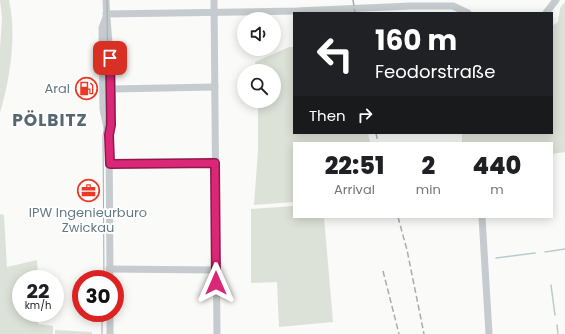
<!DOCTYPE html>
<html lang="en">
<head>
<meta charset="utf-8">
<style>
	:root { --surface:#fff; --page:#f2f2f2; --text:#202124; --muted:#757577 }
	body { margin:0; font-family:Poppins,sans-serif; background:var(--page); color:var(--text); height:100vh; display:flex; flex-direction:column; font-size:15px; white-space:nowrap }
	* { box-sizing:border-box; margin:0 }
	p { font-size:13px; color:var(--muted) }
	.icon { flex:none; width:22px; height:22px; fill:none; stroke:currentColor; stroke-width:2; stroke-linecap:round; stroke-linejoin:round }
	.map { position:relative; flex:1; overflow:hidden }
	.sheet { position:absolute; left:293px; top:142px; width:260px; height:76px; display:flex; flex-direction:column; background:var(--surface); border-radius:0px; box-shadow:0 2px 10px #0003 }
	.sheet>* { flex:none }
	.hud { position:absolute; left:293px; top:12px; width:260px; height:122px; border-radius:0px; box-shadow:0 2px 10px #0003; background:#202124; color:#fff; overflow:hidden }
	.tools { position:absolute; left:237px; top:12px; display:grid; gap:8px }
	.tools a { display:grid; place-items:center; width:44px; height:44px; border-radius:50%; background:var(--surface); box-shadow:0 2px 10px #0003; font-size:20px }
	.speed { position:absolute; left:12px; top:270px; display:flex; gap:8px; font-size:20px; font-weight:700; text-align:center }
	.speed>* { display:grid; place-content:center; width:52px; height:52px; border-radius:50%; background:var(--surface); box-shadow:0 2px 10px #0003; line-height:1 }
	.speed small { font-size:10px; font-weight:400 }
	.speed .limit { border:6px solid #d22; background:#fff; color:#111 }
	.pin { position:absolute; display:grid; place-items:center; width:34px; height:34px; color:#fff; margin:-17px; border-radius:8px; box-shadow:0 2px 6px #0006 }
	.me { position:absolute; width:44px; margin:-22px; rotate:0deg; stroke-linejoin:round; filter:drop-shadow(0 0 3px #0008) }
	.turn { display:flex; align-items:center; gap:14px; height:84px; padding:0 16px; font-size:18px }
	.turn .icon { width:52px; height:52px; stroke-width:2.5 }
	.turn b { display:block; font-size:28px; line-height:34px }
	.then { display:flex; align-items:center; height:38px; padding:0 16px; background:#0003; gap:8px; font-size:15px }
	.eta { display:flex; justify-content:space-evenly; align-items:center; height:68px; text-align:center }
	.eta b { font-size:24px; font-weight:800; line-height:28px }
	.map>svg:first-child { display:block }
	.green { fill:#dde2d8 }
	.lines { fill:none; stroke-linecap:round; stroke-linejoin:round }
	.stream { stroke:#bbcbcc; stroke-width:1.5 }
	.minor { stroke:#c5cbce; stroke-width:7 }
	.tram { stroke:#a4adb2; stroke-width:1 }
	.rail { stroke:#a4adb2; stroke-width:1.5; stroke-dasharray:6 3; stroke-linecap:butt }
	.route-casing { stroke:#8e194d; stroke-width:10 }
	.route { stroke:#db2777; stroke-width:7 }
	.labels { text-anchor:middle; stroke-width:4; stroke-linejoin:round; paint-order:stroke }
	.poi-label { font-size:13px; fill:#637a84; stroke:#fff; text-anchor:end }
	.district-label { font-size:17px; font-weight:bold; letter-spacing:1px; fill:#56676f; stroke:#fff }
</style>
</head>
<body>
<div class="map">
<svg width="565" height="334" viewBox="0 0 565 334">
	<rect width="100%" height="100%" fill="#fafaf8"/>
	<!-- green -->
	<g class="green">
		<path d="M0,0h9c8,35 1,79 -9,113v-65l2,-30z"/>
		<polygon points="565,2 565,152 552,154 552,143 462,143 462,133 552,133 552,26 558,22 560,8"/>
		<polygon points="289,47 294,47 294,133 368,133 370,143 294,143 294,202 254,205 258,150 258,101 274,101 274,71 256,71 255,62"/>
		<polygon points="294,206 294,217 324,217 333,322 279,327 277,282 251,283 251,209"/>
		<polygon points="0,214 4,215 7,267 37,260 38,279 21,279 21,313 38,313 38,324 53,326 53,334 0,334"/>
		<polygon points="55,330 92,332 92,334 55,334"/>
	</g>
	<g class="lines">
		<!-- stream -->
		<g class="stream">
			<polyline points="545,252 565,249"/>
			<polyline points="496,258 535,253"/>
			<polyline points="551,285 555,315"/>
			<polyline points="557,325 558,334"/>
		</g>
		<!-- minor -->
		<g class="minor">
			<path d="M106,0c1,41 12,96 3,135l1,144"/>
			<polyline points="214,0 217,334"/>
			<polyline points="546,13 556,0"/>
			<polyline points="106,14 297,11 410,6 453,6 468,13"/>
			<polyline points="106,17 102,28 103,109 108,133"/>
			<polyline points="111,89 215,87"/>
			<polyline points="109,164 215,163"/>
			<polyline points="482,217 489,334"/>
			<polyline points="109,269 216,270"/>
			<polyline points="110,313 110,334"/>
		</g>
		<!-- tram -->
		<g class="tram">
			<polyline points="104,279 103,136 108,110 107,0"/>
			<polyline points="102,313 102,334"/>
		</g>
		<!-- rail -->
		<g class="rail">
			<polyline points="353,0 355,13"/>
			<polyline points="376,133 378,143"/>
			<polyline points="398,217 407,250 424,334"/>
			<polyline points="383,271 399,334"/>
		</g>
	</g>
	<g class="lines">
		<defs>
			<polyline id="route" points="110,58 111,125 109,135 110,164 215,163 216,283"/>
		</defs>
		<!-- route casing -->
		<use href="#route" class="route-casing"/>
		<!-- route -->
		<use href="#route" class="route"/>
	</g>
	<!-- icons -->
	<defs>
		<symbol id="fuel-ring" viewBox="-11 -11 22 22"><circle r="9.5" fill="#fff" stroke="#eb3926" stroke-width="1.5"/><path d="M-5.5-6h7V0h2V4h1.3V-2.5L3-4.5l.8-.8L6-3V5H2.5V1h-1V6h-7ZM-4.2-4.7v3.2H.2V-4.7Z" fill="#eb3926"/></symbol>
		<symbol id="office-ring" viewBox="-11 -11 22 22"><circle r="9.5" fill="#fff" stroke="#eb3926" stroke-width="1.5"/><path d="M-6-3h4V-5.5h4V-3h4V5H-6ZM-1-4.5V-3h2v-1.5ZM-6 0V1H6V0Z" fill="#eb3926"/></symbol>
	</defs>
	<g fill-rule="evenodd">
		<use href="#fuel-ring" x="74" y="76" width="25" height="25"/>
		<use href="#office-ring" x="76" y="178" width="25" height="25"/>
	</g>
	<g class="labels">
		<!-- poi labels -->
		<g class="poi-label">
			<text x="70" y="93">Aral</text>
			<text x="88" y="217" text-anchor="middle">IPW Ingenieurburo<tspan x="88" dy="15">Zwickau</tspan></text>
		</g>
		<!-- district labels -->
		<g class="district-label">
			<text x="50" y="126">PÖLBITZ</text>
		</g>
	</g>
</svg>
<div class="tools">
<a><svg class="icon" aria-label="sound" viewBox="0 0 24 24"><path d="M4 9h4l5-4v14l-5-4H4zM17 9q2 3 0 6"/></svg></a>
<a><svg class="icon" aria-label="search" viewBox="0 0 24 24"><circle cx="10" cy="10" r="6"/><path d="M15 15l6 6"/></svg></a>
</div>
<div class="speed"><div>22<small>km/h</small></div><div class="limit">30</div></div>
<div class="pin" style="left:110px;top:58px;background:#d93025"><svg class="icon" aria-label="arrive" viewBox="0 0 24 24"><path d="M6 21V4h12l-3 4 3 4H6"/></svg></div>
<svg class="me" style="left:216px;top:283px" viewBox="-20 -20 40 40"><path d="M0-17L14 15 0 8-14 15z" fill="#db2777" stroke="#fff" stroke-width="4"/></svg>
<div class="hud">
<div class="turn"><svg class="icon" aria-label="left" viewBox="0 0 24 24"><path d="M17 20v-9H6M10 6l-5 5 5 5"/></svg><div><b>160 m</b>Feodorstraße</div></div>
<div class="then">Then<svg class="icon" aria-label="right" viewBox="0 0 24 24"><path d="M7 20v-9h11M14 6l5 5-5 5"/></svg></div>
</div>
<section class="sheet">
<div class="eta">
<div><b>22:51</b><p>Arrival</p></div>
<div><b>2</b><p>min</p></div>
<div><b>440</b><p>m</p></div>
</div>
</section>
</div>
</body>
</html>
